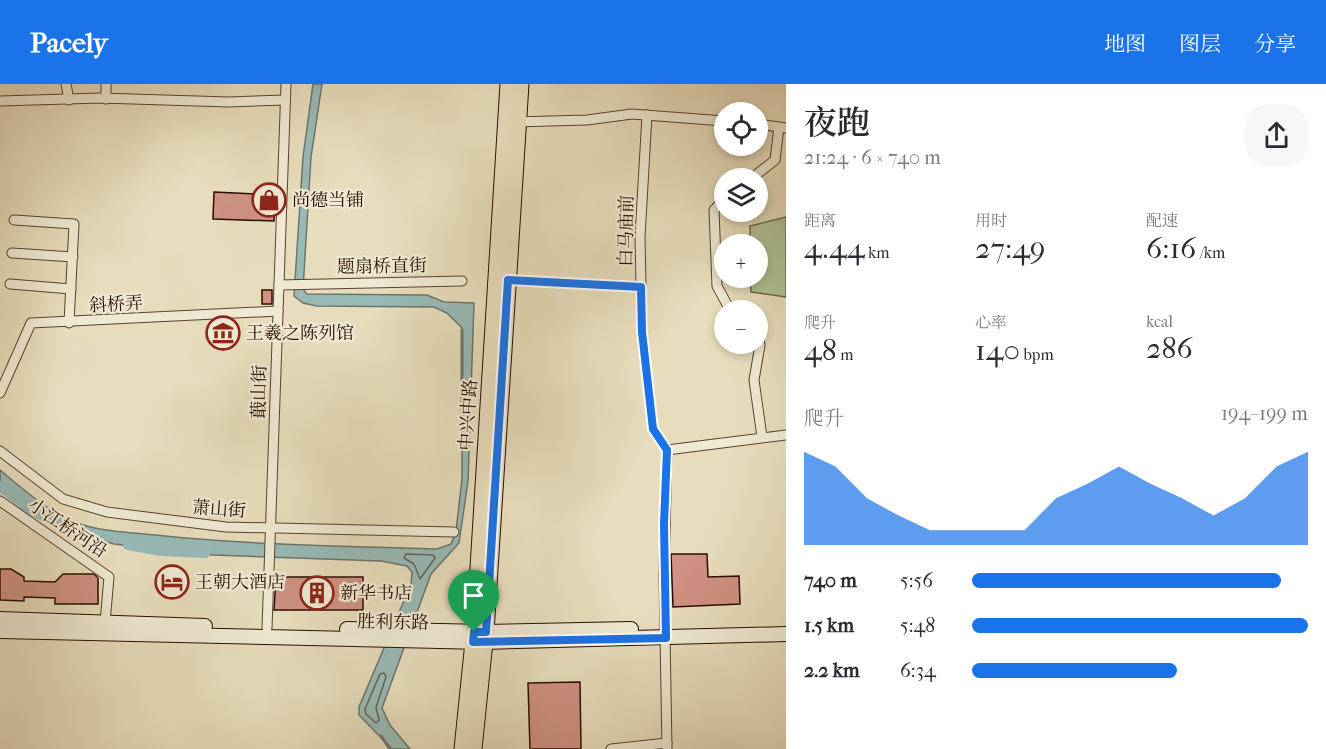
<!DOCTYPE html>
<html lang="zh">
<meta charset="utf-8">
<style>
:root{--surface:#fff;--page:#f7f7f7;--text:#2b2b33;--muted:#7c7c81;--accent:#1a73e8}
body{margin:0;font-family:"IM FELL French Canon","Noto Serif SC",serif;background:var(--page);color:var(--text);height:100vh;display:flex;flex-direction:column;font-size:22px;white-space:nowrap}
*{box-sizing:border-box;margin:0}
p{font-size:20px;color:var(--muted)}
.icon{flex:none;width:33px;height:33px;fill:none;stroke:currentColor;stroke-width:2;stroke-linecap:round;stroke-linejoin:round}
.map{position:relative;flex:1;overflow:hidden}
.panel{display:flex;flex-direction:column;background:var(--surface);width:540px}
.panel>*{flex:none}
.controls{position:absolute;left:714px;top:18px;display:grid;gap:12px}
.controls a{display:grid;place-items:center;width:54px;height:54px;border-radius:50%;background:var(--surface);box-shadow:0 3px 9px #0003;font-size:30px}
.pin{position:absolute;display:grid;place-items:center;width:51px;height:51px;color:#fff;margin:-62px -26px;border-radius:50% 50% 50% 0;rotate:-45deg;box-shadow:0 0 6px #0007}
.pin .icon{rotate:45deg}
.round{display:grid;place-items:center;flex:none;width:63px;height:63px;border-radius:24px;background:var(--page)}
.head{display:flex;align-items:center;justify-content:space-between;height:102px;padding:0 18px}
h1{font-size:33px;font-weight:600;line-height:45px}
.stats{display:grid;grid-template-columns:repeat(3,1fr);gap:9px;height:102px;padding:6px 18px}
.stats div{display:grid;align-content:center}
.stats b{font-size:30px;font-weight:600}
.stats small{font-size:16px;font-weight:400}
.stats p{font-size:16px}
.chart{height:168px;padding:12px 18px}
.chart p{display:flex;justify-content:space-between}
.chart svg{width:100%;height:108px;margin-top:6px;fill:var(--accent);opacity:.7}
ul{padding:0 18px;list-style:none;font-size:20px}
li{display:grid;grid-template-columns:96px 72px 1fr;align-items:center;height:45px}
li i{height:15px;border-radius:8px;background:var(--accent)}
header{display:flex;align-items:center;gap:36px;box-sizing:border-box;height:84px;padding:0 30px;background:var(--accent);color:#fff}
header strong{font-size:28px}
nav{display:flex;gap:33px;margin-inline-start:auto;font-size:21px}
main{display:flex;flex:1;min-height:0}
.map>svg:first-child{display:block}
.green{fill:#afc295;stroke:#6d674a;stroke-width:1.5}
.water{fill:#98bab7;stroke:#6c746e;stroke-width:1.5}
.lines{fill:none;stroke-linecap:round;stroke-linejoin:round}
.shore{stroke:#62635c;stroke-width:1.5}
.stream{stroke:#6c746e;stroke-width:3}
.canal{stroke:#98bab7;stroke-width:10}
.building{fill:#ce9182;stroke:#2b0c00;stroke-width:1.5}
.lane-casing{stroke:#5a402f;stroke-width:7}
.street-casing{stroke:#5a402f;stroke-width:11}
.secondary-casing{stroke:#2b0c00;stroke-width:16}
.primary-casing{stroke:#2b0c00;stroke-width:17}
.lane{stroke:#efe9d3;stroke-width:4.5}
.street{stroke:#efe9d3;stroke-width:9}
.secondary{stroke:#efe9d3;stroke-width:14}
.primary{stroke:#e7ddbc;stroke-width:15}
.route-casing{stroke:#fff;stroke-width:12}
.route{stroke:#1a73e8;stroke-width:8}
.labels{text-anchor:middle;stroke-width:4.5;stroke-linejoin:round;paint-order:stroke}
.poi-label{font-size:18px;fill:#2b0c00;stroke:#efe9d3;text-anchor:start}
.street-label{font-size:18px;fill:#2b0c00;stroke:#efe9d3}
</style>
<header>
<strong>Pacely</strong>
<nav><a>地图</a><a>图层</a><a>分享</a></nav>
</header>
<main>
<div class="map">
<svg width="786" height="665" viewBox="0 0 786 665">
<rect width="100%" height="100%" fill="#e7ddbc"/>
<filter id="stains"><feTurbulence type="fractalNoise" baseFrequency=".00333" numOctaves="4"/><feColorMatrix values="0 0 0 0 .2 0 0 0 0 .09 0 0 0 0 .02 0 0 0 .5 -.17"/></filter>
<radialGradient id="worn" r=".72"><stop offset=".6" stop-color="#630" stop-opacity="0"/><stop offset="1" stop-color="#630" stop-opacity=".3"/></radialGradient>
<path class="green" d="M786 133V213L751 208 750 194H758V160H750V142Z"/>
<path class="water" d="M313 0H322L311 73 303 205 307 210 427 211 444 218 474 219 468 397 459 459 431 490 382 624 390 641 410 665H392L359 631V623L411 500 412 488 407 482 381 477 213 471 114 460 63 444 0 401V386C24 406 46 426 75 438 99 448 129 448 155 451 249 461 343 462 437 465L451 460 456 447 462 395V244L447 229 434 223 317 222 303 219 294 212 303 73Z"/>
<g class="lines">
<g class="shore">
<path d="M406 470 433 471 435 474 420 495 414 480 404 474Z"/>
<path d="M384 589 386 593 376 623 379 636 376 639 366 630 365 625 380 590Z"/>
</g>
<g class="stream">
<path d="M462 347V246"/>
<path d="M381 652 390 665"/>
</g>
<g class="canal">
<path d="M0 402 29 425 57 439"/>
<path d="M128 461 161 467 205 469"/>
</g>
</g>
<g class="building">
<path d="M214 108 275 111 274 137 213 135Z"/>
<rect x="262" y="206" width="10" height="14"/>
<path d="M671 470H707L708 493 739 492 740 520 673 523Z"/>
<path d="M0 485H11L24 493V497L55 498 63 490H94L98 494V520H55V514L24 513V517L0 516Z"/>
<path d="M276 493H363V526H274Z"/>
<path d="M580 598 581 665H530L528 599Z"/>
</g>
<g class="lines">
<defs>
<path id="lane" d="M512 197 641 203"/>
<g id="street">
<path d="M66 0 69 16"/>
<path d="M106 15V0"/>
<path d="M0 17 100 14 229 18 285 16"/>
<path d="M647 31 640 153 642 248 653 345 667 366"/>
<path d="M514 38 587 36 632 30 724 37"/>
<path d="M758 40 786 44"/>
<path d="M752 94 775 76 779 43"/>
<path d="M724 116 714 126 717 202 730 226"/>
<path d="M14 136 74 140 69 239"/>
<path d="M12 169 73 173"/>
<path d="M10 200 71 205"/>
<path d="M279 201 462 197"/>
<path d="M758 253 760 261 754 296 762 353"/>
<path d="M0 309 31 239 278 227"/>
<path d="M0 367 63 415 107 428 226 443 454 448"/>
<path d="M0 417 109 493 105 539"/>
<path d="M267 544 286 0"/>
<path d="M611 665 667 659"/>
<path d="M667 665 664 491 667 366 786 351"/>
</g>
<g id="secondary">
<path d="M0 535 205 542"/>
<path d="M347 545 486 548 631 545"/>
<path d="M0 547 484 558 786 550"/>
</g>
<g id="primary">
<path d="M462 665 474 548 508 0"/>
<path d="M474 665 486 548 521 0"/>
</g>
</defs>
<use href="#lane" class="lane-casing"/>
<use href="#street" class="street-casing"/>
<use href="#secondary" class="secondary-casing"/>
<use href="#primary" class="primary-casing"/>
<use href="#lane" class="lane"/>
<use href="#street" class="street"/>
<use href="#secondary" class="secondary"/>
<use href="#primary" class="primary"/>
</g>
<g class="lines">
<defs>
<path id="route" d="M508 196 641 203 642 248 653 345 667 366 664 440 666 554 473 558 474 548H486Z"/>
</defs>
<use href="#route" class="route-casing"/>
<use href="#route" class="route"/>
</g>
<defs>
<symbol id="shop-ring" viewBox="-11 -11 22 22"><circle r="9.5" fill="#efe9d3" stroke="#8f2418" stroke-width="1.5"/><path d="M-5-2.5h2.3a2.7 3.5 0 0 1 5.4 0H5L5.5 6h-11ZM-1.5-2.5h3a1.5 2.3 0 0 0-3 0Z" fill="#8f2418"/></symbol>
<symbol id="museum-ring" viewBox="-11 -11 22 22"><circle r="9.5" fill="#efe9d3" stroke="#8f2418" stroke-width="1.5"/><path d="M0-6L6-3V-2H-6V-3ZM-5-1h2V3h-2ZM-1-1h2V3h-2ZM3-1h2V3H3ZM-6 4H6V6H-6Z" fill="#8f2418"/></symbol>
<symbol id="hotel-ring" viewBox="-11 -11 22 22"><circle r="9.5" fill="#efe9d3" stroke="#8f2418" stroke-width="1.5"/><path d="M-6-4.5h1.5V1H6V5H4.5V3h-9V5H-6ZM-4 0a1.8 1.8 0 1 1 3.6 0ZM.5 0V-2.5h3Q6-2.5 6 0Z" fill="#8f2418"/></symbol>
<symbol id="building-ring" viewBox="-11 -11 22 22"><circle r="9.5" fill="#efe9d3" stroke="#8f2418" stroke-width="1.5"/><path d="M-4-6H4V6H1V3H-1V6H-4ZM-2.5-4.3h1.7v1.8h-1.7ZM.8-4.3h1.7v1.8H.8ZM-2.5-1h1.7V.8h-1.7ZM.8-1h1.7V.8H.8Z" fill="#8f2418"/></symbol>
</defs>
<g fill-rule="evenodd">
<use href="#shop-ring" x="250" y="97" width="38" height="38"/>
<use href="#museum-ring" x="204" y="230" width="38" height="38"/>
<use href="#hotel-ring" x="153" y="479" width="38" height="38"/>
<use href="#building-ring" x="298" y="490" width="38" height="38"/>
</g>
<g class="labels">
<g class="poi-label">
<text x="292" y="122">尚德当铺</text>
<text x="246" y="255">王羲之陈列馆</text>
<text x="195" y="504">王朝大酒店</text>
<text x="340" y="515">新华书店</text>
</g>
<g class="street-label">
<text transform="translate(626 147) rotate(-89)" y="6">白马庙前</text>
<text transform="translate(382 182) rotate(-1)" y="6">题扇桥直街</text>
<text transform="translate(116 220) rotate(-3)" y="6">斜桥弄</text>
<text transform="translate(259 308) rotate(-89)" y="6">蕺山街</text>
<text transform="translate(468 331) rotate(-86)" y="6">中兴中路</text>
<text transform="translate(219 425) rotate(4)" y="6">萧山街</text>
<text transform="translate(68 444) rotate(34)" y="6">小江桥河沿</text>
<text transform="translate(393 538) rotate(1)" y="6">胜利东路</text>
</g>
</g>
<rect width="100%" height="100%" filter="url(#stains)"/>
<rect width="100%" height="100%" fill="url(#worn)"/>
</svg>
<div class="controls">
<a><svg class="icon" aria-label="locate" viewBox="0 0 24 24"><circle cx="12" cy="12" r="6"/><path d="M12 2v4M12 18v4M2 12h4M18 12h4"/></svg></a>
<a><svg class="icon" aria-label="layers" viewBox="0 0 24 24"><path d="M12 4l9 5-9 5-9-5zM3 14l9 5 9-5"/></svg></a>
<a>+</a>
<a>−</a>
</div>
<div class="pin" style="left:474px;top:548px;background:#1e9e55"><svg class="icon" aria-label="arrive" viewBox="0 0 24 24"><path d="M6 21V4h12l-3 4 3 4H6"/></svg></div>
</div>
<section class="panel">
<div class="head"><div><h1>夜跑</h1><p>21:24 · 6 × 740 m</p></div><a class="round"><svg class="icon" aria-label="share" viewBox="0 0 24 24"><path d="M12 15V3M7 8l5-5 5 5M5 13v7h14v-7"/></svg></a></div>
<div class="stats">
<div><p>距离</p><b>4.44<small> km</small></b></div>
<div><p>用时</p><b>27:49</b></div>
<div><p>配速</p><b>6:16<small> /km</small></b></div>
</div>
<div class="stats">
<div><p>爬升</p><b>48<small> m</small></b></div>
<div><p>心率</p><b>140<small> bpm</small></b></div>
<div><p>kcal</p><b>286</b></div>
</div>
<div class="chart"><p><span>爬升</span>194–199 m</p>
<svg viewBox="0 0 160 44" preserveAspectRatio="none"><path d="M0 44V6L10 12L20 25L30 32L40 38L50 38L60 38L70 38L80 25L90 19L100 12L110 19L120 25L130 32L140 25L150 12L160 6V44z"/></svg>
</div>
<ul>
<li><b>740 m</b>5:56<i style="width:92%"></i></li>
<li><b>1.5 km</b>5:48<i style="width:100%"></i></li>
<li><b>2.2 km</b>6:34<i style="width:61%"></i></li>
</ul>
</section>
</main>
